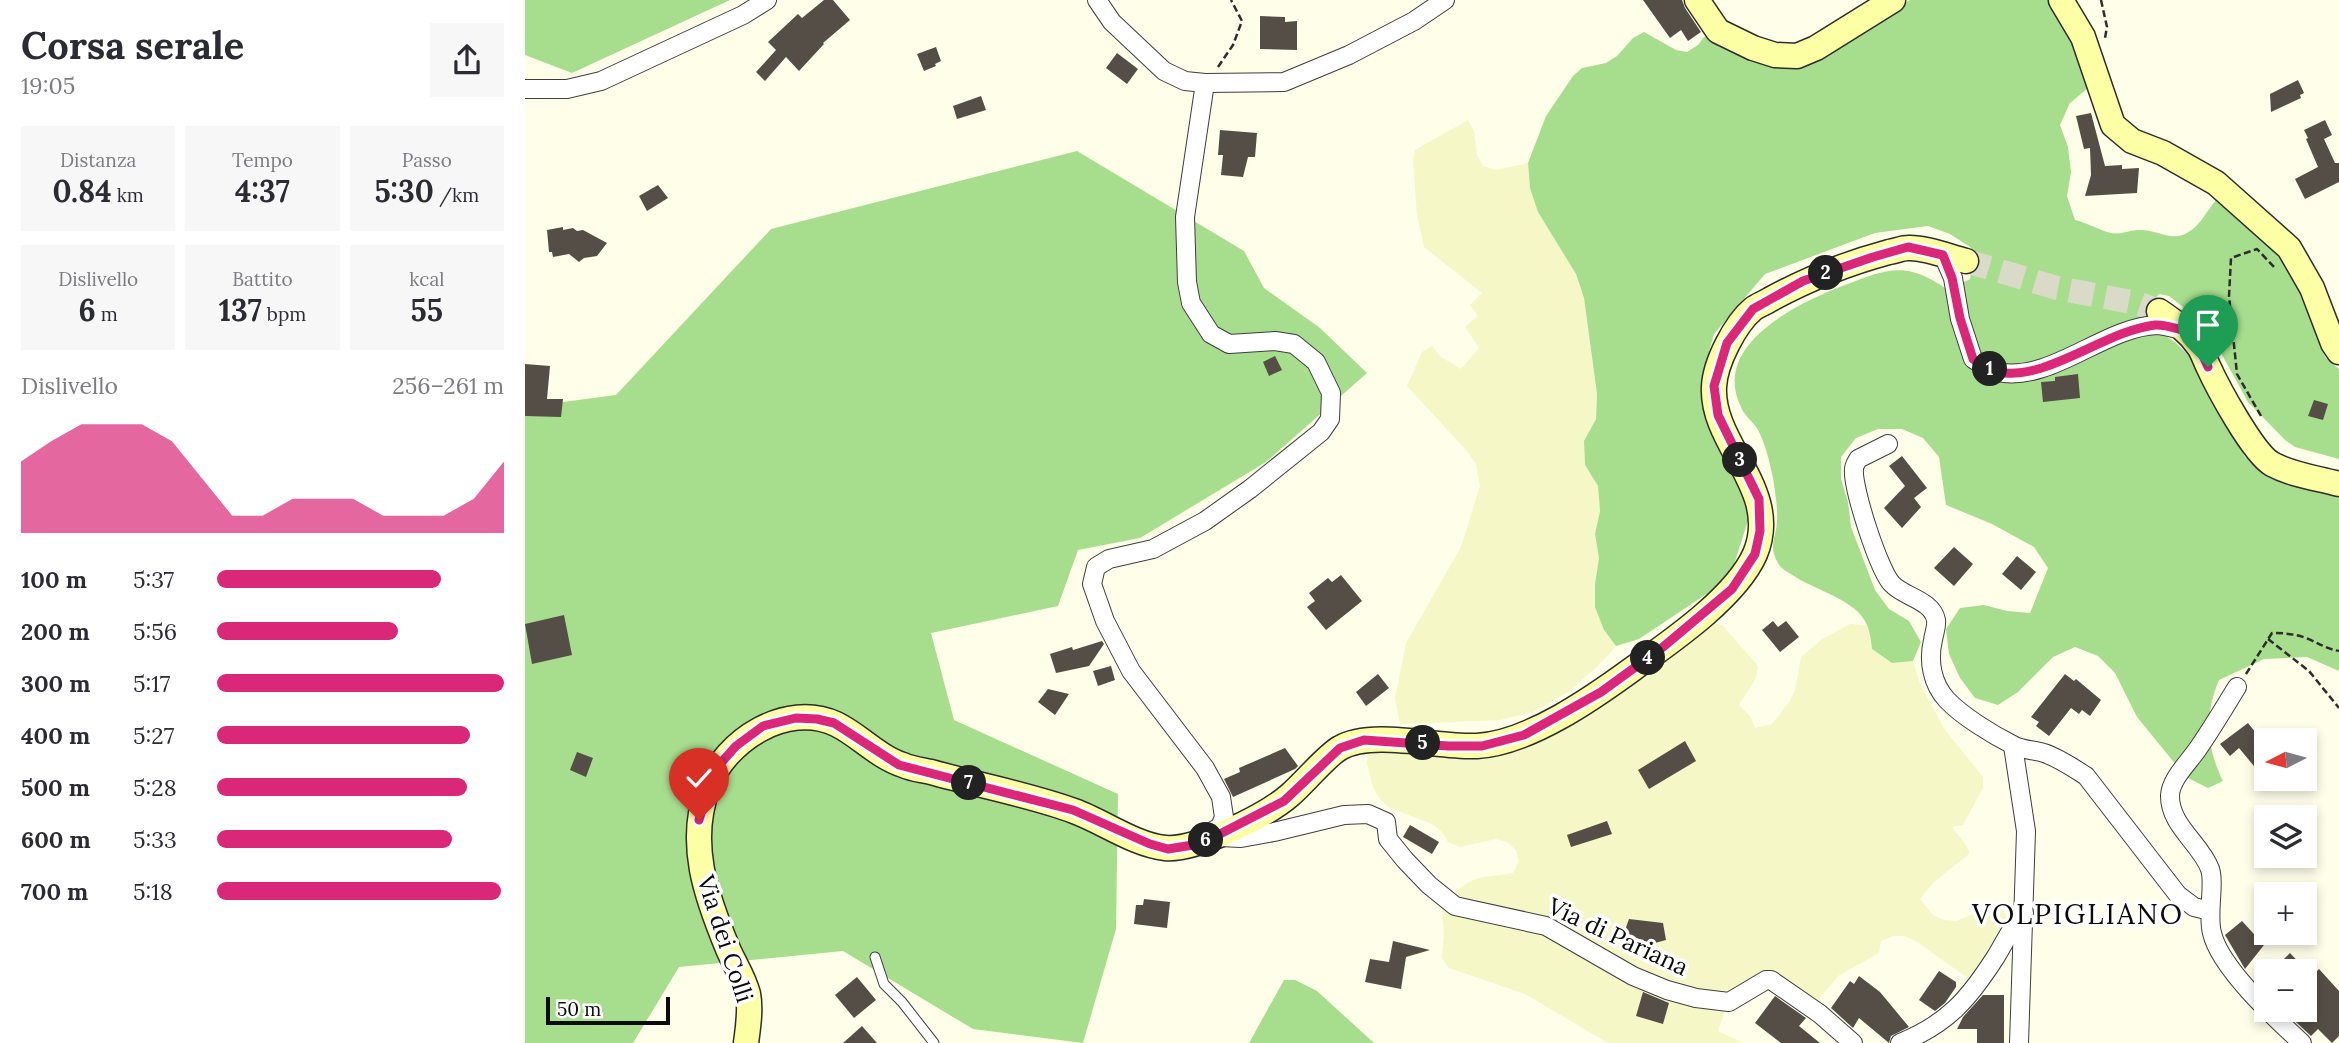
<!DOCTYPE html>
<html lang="it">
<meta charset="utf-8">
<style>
:root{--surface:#fff;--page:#f7f7f7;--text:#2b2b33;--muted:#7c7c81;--accent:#db2777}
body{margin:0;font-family:Lora,serif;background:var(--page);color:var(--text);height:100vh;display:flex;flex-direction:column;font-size:26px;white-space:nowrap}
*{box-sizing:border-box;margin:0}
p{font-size:23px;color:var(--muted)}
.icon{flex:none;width:38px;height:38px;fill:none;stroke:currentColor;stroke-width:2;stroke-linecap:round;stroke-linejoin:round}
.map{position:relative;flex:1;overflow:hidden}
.details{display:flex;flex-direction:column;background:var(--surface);width:525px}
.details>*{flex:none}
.needle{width:46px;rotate:264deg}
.controls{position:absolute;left:1729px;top:728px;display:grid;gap:14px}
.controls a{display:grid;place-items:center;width:63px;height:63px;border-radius:0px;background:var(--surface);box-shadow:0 4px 10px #0003;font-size:35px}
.scale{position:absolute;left:21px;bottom:18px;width:124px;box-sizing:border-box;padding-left:7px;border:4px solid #0b0b0b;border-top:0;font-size:19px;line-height:24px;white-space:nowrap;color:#0b0b0b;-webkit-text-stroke:5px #fff;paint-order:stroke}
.pin{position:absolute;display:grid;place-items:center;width:60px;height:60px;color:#fff;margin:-72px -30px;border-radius:50% 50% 50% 0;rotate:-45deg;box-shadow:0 0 7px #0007}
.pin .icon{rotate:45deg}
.km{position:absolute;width:35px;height:35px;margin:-18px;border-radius:50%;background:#222;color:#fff;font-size:19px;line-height:35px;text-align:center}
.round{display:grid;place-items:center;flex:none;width:74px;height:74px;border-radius:0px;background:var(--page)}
.head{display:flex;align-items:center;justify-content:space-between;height:119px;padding:0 21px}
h1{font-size:38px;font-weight:800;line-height:52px}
.metrics{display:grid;grid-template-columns:repeat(3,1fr);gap:10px;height:119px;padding:7px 21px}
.metrics div{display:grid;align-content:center;border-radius:0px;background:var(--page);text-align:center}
.metrics b{font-size:30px;font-weight:800}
.metrics small{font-size:19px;font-weight:400}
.metrics p{font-size:19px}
.chart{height:196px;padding:14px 21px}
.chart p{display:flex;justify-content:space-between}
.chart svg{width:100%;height:126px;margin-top:7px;fill:var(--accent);opacity:.7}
ul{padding:0 21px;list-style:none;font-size:23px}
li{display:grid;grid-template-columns:112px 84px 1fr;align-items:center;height:52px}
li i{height:18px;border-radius:9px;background:var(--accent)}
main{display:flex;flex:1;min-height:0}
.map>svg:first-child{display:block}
.farmland{fill:#f5f7c7}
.forest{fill:#a7de8e}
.building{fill:#544e46}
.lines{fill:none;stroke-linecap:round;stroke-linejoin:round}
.secondary-tunnel{stroke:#dadac8;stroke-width:24;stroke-dasharray:24 12;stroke-linecap:butt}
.lane-casing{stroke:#3e3e3e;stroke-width:11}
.street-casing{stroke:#3e3e3e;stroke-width:20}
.secondary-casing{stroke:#2d2d2d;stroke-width:27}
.path{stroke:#2d2d2d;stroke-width:2.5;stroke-dasharray:7 3.5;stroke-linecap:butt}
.lane{stroke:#fff;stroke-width:9}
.street{stroke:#fff;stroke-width:18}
.secondary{stroke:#fdffa4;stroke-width:24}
.route-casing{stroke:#fff;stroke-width:14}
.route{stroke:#db2777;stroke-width:9}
.labels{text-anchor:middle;stroke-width:7;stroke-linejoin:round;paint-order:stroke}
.street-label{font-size:24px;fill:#0b0b0b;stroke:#fff}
.quarter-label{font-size:28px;letter-spacing:2px;fill:#0b0b0b;stroke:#fff}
</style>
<main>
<section class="details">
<div class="head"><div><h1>Corsa serale</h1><p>19:05</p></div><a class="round"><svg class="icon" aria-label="share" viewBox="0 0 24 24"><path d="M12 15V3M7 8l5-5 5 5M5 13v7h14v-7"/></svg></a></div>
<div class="metrics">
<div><p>Distanza</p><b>0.84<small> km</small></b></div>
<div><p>Tempo</p><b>4:37</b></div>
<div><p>Passo</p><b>5:30<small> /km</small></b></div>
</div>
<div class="metrics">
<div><p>Dislivello</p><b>6<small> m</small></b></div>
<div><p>Battito</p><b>137<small> bpm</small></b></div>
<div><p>kcal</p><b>55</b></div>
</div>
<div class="chart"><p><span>Dislivello</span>256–261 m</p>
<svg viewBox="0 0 160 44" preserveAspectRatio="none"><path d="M0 44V19L10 12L20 6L30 6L40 6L50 12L60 25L70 38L80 38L90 32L100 32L110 32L120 38L130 38L140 38L150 32L160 19V44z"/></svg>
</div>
<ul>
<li><b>100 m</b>5:37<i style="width:78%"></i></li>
<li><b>200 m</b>5:56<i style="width:63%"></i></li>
<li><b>300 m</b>5:17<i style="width:100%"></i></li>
<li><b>400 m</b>5:27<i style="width:88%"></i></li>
<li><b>500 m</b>5:28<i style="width:87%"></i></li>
<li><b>600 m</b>5:33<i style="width:82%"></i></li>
<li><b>700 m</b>5:18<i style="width:99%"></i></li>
</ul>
</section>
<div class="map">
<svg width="1814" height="1043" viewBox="0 0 1814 1043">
<rect width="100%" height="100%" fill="#fffee9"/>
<g class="farmland">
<path d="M943 120 949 131 952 155 958 166 970 170 1003 163 1005 188 1051 275 1059 298 1072 394 1071 419 1059 442 1060 465 1073 486 1075 511 1070 534 1074 558 1070 584 1079 630 1091 646 1074 665 1043 692 1008 712 975 720 875 724 870 698 881 643 936 547 955 486 951 464 942 451 882 386 897 352 907 346 916 357 936 369 954 348 940 327 953 316 945 305 957 293 899 247 892 215 888 161 890 150Z"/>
<path d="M1183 620 1198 626 1233 666 1231 678 1214 705 1226 717 1230 728 1247 724 1265 701 1270 690 1276 657 1296 640 1325 624 1342 625 1347 649 1367 663 1388 661 1395 684 1420 730 1458 777V788L1438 825 1427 827 1440 844 1444 851 1443 855 1410 881 1395 899 1408 915 1419 920 1431 921 1465 907 1477 909 1484 920 1447 981 1392 942 1380 936H1368L1356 941 1354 953 1313 976 1290 1004 1251 978 1206 992 1193 1031 1218 1043H1083L1000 994 924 968 917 958 919 934 917 910 931 891 942 883 953 878 988 873 994 862 991 850 982 842 971 839 935 847 923 842 917 832 907 824 863 807 854 798 848 787 842 764 843 745H976Z"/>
</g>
<g class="forest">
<path d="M0 0H205L47 73 0 55Z"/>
<path d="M1385 0H1524L1543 28 1563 88 1545 103 1535 125 1543 147 1546 172 1542 196 1550 220C1563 223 1574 230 1586 233 1596 235 1605 230 1614 230 1631 229 1646 242 1662 233 1677 225 1683 207 1695 196L1771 270 1795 346 1801 358 1814 369V459L1770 447 1760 440 1723 402 1680 324 1644 296 1634 294 1626 304 1631 330 1650 342 1665 357 1720 457 1736 468 1814 494V671L1782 657 1739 659 1694 680C1679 716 1681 746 1698 781L1683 788 1661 777 1612 717 1590 673 1573 656 1550 647 1528 657 1493 692 1473 705 1450 698 1435 678 1424 654 1421 629 1435 608 1459 605 1482 611 1505 613 1523 568 1509 547 1467 524 1421 505 1414 457 1398 438 1377 429H1353L1331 438 1316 457V479L1323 502 1326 527 1350 590 1364 609 1384 621 1396 642 1388 661 1367 663 1347 649C1346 641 1345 631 1341 623 1331 601 1294 591 1272 578 1267 574 1259 571 1255 566 1242 547 1251 540 1252 521 1253 507 1250 492 1248 478 1244 460 1241 445 1232 428 1227 421 1219 415 1216 407 1185 344 1275 302 1320 285 1364 268 1382 261 1423 290L1445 279 1449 254 1445 247 1425 234 1403 226 1350 233 1240 274 1189 334 1177 376 1179 400 1214 476 1224 517 1209 565 1195 585 1114 639 1091 646 1079 630 1070 607V584L1074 558 1070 534 1075 511 1073 486 1060 465 1059 441 1071 419 1072 394 1059 298 1051 274 1013 212 1005 188 1003 163 1021 116 1048 76 1057 68 1081 63 1092 56 1108 38 1119 32 1151 50 1162 52 1173 45 1179 37 1200 31 1263 54 1361 15Z"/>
<path d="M552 151 719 251 739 288 795 328 842 373 741 462 615 538 553 550 533 606 406 633 429 720 593 794 591 929 558 1043 448 1029 318 951 154 967 108 1043H0V407L91 395 246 229Z"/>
<path d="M759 980H770L792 991 849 1043H724Z"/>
</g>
<g class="building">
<path d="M299 0H308L325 20 298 43 299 44 274 71 261 57 240 81 231 72 251 50 243 42 273 14 277 18Z"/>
<path d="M1118 0H1157L1160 8 1176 32 1163 41 1156 30 1145 38Z"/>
<path d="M735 16 760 17V22L772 21V50L735 49Z"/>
<path d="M411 47 416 61 410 64 411 66 399 71 392 54Z"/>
<path d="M592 53 613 69 602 84 581 68Z"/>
<path d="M1773 80 1779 93 1775 95 1776 98 1746 112 1745 94Z"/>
<path d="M456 96 461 110 432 119 428 106Z"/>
<path d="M1566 113 1580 166 1597 165V169L1614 168 1612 193 1560 196 1566 175 1565 148 1559 149 1551 116Z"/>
<path d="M1800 120 1807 135 1799 139 1810 163H1814V182L1780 199 1770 179 1793 167 1781 139 1783 138 1779 130Z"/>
<path d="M695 130 732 133 730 157H723L718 177 696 175 698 155H693Z"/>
<path d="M133 185 143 198 122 211 114 196Z"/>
<path d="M38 227V230L48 228 52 231 58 230 82 243 72 256 59 258 54 262 44 254 28 257 27 252H24L22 230Z"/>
<path d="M750 356 757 370 744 376 738 362Z"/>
<path d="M0 364 25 366 22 399H38L36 417 0 416Z"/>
<path d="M1553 374 1555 398 1518 402 1516 382 1530 381V377Z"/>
<path d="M1789 400 1803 404 1798 420 1783 416Z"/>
<path d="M1377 456 1402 488 1389 498 1396 507 1377 528 1359 508 1380 486 1364 466Z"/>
<path d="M1429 547 1448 564 1429 586 1409 568Z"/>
<path d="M1492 556 1511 572 1496 590 1477 574Z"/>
<path d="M816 575 837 601 801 630 782 607 790 601 784 593 803 578 807 582Z"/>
<path d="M39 615 47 655 7 664 0 624Z"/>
<path d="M1248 621 1253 627 1261 621 1274 637 1255 652 1237 630Z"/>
<path d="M577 641 579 644 564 666 531 673 525 654 547 647 548 650Z"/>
<path d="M586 666 590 680 573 686 568 671Z"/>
<path d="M853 674 864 688 841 706 831 692Z"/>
<path d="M1540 674 1549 681 1551 679 1576 700 1565 716 1557 710 1554 714 1546 708 1524 736 1511 726 1514 722 1506 717Z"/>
<path d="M523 689 544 694 530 715 513 702Z"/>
<path d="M1723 723 1735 738 1732 740 1741 751V764L1733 771 1714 748 1705 756 1695 744Z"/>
<path d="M1160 741 1171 761 1124 789 1113 770Z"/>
<path d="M760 748 773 766 770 769 708 797 699 779 715 772 714 768Z"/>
<path d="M52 752 68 758 61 777 45 770Z"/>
<path d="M1082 821 1087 834 1046 847 1042 835Z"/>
<path d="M885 825 914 842 907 854 878 837Z"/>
<path d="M619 899 645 902 642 928 609 924 611 905H618Z"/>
<path d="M1104 919 1138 923 1141 940 1126 944 1099 933Z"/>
<path d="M1717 921 1739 945 1720 969 1700 935Z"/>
<path d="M868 941 905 950 881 957 876 989 840 982 845 959 864 962Z"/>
<path d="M1765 953 1782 971H1747Z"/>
<path d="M1794 969 1814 991V1036L1807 1043 1793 1029 1786 1036 1758 1010H1780V996L1786 990 1780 983Z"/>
<path d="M1414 971 1431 982V987L1420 1003 1410 1011 1394 1000Z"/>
<path d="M1334 976 1355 992 1384 1027 1366 1036 1364 1043 1334 1018 1328 1028 1306 1008 1325 981 1329 984Z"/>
<path d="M332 977 351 1000 329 1018 310 995Z"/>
<path d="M1118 992 1144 1003 1138 1024 1111 1016Z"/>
<path d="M1458 995H1479V1043H1452V1029H1432L1438 1017Z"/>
<path d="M1250 996 1281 1018 1274 1026 1295 1043H1256L1230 1023Z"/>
<path d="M337 1026 352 1043H318Z"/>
</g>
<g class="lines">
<path class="secondary-tunnel" d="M1441 261 1532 288 1612 303 1634 311"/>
<defs>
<path id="lane" d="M350 957 359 984 377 1002 409 1043"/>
<g id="street">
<path d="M572 0 587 22 639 71 660 81 680 83 759 82 824 55 889 21 920 0"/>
<path d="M0 89H42L76 81 218 15 242 0"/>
<path d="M1418 255 1428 278 1435 319 1448 359C1455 363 1464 370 1472 372 1527 383 1578 327 1632 325 1638 325 1646 328 1653 329"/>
<path d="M1363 444 1333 459C1332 462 1329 465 1329 469 1327 487 1354 571 1367 584 1379 597 1407 600 1411 620 1412 627 1409 633 1408 640 1403 661 1407 684 1422 700 1437 716 1468 735 1488 745 1497 750 1509 750 1519 753 1534 758 1547 767 1561 776L1653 895 1669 907 1685 911"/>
<path d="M1712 687C1699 708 1686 730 1672 750 1663 763 1646 779 1645 795 1644 825 1676 844 1685 869 1690 883 1682 915 1687 933 1695 968 1751 1019 1777 1043"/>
<path d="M1488 746 1501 831 1494 1043"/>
<path d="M680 835 695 827 699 817 696 797 680 768 606 671 580 621 567 584 571 567 584 559 628 549 680 521 725 489 796 432 805 419 806 393 791 362 769 344 750 341 704 344 686 334 666 303 662 282 660 217 680 83"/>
<path d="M695 837 716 838 749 832 819 815 843 814 861 822 863 839 880 860 904 885 930 906 1021 926 1108 976 1142 990 1171 998 1204 1002 1241 980H1246L1295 1014 1328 1043"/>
<path d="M1375 1043C1422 1024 1443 1000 1470 958 1480 942 1486 927 1499 913"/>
</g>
<g id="secondary">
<path d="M1172 0 1193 31 1228 48 1250 55 1272 56 1291 48 1368 0"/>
<path d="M1536 0 1558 37 1588 125 1607 141 1638 153 1691 183 1764 248 1787 288 1808 343 1814 352"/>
<path d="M1634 311C1650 322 1663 331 1674 347 1678 353 1680 360 1683 366 1693 388 1728 453 1747 464 1767 475 1792 478 1814 484"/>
<path d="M221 1043C223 1028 226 1009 223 994 219 978 209 963 203 949 181 896 162 843 183 787 200 741 261 701 311 724 334 735 353 757 378 765 387 769 397 770 406 772 452 785 506 795 549 811 577 821 610 845 640 848 671 851 742 815 765 795 779 783 802 755 815 748 847 729 915 748 952 746 1004 743 1068 698 1109 668 1147 641 1211 597 1230 554 1257 490 1186 445 1189 387 1190 363 1210 324 1228 309 1233 305 1240 303 1246 299 1283 279 1323 263 1364 252 1371 251 1377 248 1383 248 1399 247 1425 257 1441 261"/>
</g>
</defs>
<use href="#lane" class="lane-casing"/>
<use href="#street" class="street-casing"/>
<use href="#secondary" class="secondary-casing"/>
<g class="path">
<path d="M1576 0 1582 27 1580 38"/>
<path d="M693 67 708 45 717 21 706 0"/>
<path d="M1736 416 1712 374 1704 296 1706 258 1732 249 1750 268"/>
<path d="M1743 639 1784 671 1814 708"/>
<path d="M1721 674 1747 633C1759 633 1770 634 1781 638 1793 643 1802 649 1814 651"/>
</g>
<use href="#lane" class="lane"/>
<use href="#street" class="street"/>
<use href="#secondary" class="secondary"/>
</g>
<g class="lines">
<defs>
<path id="route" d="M174 820 184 784 195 764 211 746 238 726 271 718 292 719 309 723 374 765 548 810 625 844 643 849 668 845 691 836 759 801 815 748 839 740 923 746H957L999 735 1076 692 1138 647 1207 589 1230 554 1235 531 1234 499 1193 415 1189 386 1202 343 1228 309 1278 281 1348 257 1383 247 1418 255 1427 278 1435 318 1448 359C1455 363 1464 370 1472 372 1522 382 1579 331 1630 325 1640 324 1652 329 1662 331L1675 349 1683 367"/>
</defs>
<use href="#route" class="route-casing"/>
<use href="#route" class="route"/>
</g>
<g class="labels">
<g class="street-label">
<text transform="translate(1093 937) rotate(25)" y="8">Via di Pariana</text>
<text transform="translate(200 939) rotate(72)" y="8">Via dei Colli</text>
</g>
<g class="quarter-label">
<text x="1553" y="924">VOLPIGLIANO</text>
</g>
</g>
</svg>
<div class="controls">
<a><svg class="needle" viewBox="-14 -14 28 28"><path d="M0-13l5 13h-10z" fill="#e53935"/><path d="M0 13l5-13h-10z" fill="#7c7c81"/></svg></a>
<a><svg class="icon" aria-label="layers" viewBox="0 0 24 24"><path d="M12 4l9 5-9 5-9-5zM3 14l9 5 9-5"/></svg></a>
<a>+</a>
<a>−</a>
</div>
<div class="scale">50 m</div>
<div class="pin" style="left:1683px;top:367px;background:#1e9e55"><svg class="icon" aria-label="arrive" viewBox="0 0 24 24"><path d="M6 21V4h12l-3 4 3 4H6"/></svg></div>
<div class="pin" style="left:174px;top:820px;background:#d93025"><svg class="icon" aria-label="check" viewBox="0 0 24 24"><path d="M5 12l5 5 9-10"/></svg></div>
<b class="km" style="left:1465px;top:369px">1</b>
<b class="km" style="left:1301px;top:273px">2</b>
<b class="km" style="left:1215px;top:460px">3</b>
<b class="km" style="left:1123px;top:658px">4</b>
<b class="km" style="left:898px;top:743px">5</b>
<b class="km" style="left:681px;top:840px">6</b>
<b class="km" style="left:444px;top:783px">7</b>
</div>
</main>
